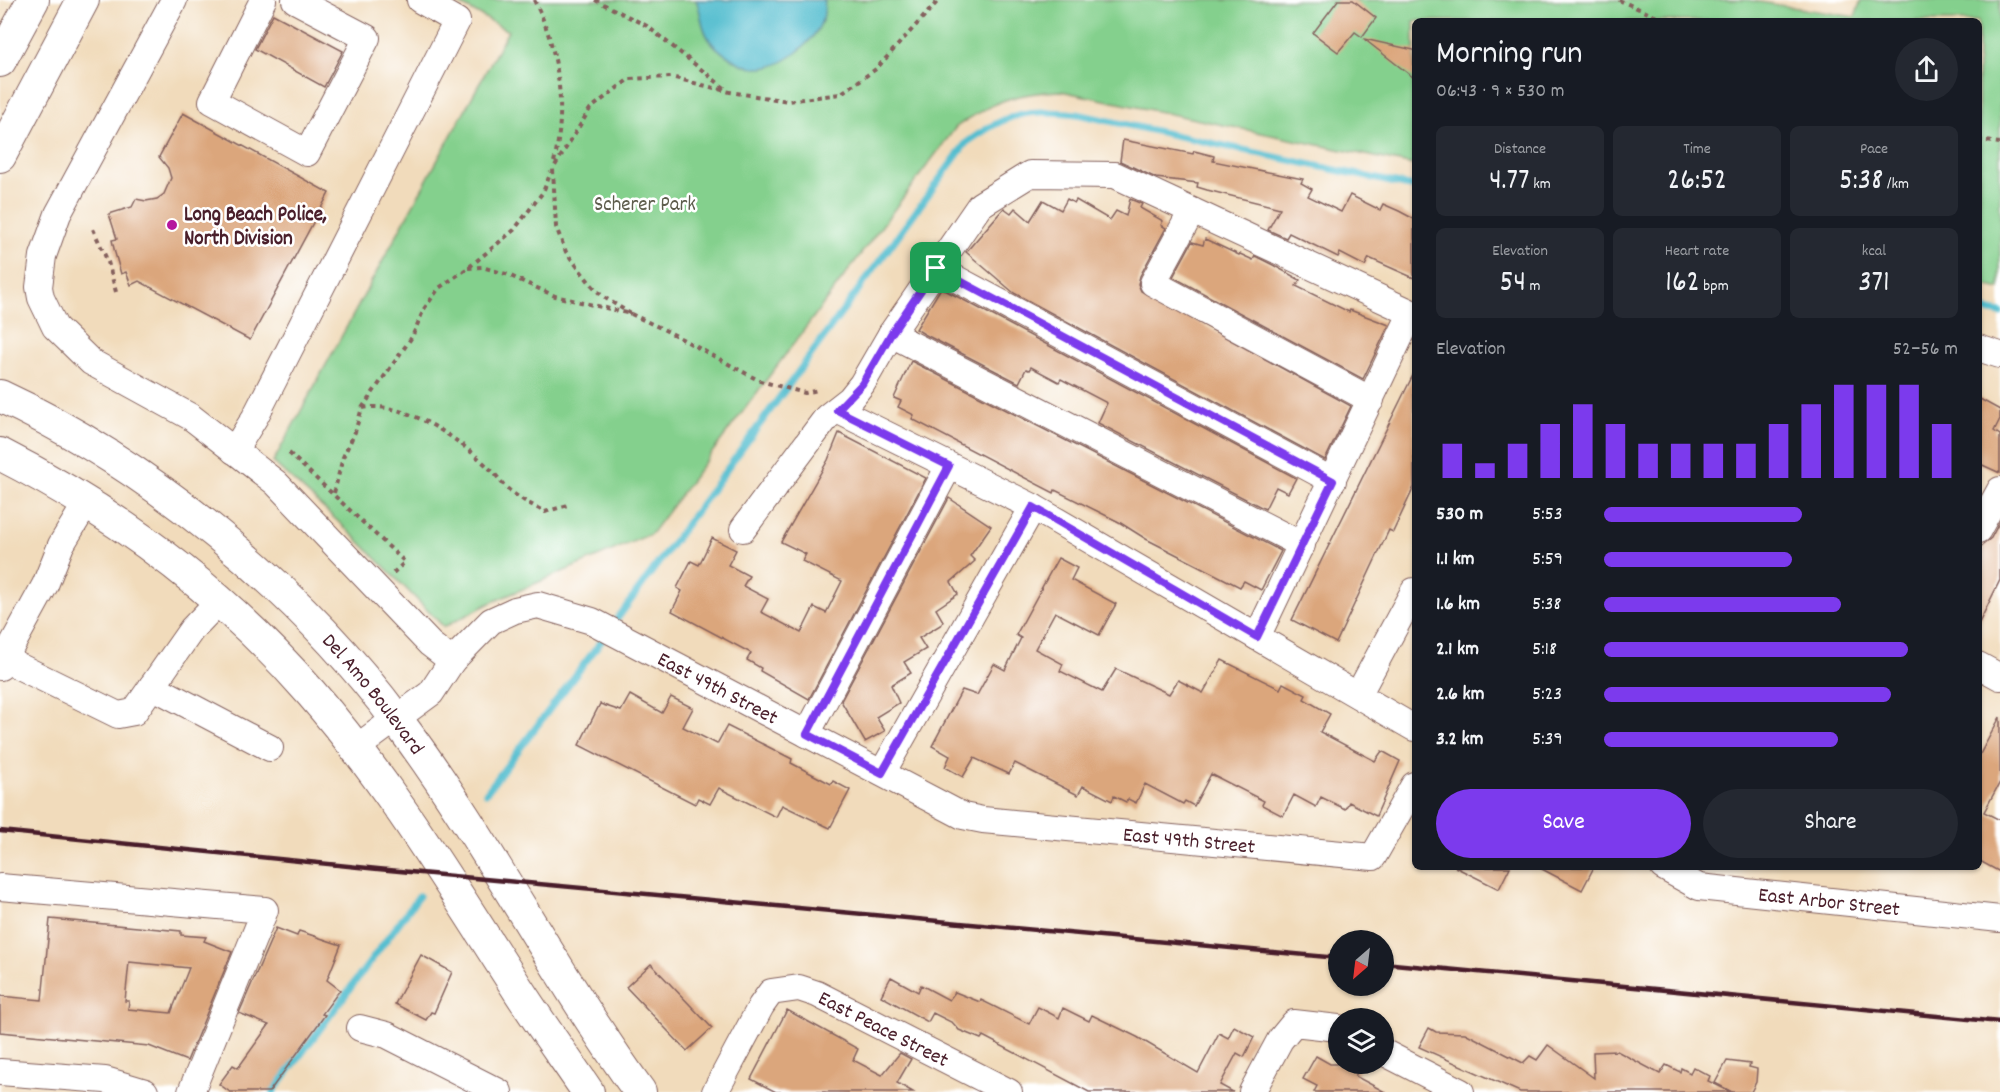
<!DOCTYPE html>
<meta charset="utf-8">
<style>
:root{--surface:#171b24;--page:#242831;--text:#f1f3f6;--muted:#9ea1a6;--accent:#7c3aed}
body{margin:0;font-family:Dekko,sans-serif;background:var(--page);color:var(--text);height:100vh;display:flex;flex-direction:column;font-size:22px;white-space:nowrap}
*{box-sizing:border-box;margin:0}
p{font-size:20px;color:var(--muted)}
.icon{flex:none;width:33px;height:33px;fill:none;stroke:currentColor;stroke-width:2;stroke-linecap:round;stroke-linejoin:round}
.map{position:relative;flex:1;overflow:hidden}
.details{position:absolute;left:1412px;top:18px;width:570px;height:852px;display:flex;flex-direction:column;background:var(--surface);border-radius:9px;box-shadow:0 2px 4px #0004}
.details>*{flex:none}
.needle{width:39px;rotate:208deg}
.tools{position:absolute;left:1328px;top:930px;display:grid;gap:12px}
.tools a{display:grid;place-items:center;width:66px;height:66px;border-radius:50%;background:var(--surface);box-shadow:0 2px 4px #0004;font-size:30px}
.pin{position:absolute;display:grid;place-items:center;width:51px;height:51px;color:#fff;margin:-26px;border-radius:12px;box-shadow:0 3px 9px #0006}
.round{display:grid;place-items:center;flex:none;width:63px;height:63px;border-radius:32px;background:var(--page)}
.head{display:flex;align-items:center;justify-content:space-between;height:102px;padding:0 24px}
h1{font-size:33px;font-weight:600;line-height:45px}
.figures{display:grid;grid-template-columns:repeat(3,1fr);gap:9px;height:102px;padding:6px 24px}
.figures div{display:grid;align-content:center;border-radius:9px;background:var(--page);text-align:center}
.figures b{font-size:30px;font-weight:600}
.figures small{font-size:16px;font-weight:400}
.figures p{font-size:16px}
.chart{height:168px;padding:12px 24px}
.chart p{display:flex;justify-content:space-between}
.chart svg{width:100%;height:108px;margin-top:6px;stroke:var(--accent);stroke-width:6}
.action{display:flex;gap:12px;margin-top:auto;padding:12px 24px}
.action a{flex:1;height:69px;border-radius:36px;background:var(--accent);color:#fff;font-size:24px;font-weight:600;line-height:69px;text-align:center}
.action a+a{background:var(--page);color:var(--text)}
ul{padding:0 24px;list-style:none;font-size:20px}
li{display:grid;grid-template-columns:96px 72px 1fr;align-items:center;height:45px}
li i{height:15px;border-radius:8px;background:var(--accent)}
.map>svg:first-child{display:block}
.green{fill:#84d08d;stroke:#67785c;stroke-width:1.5}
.water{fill:#53bdcf;stroke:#4e6e7d;stroke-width:1.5}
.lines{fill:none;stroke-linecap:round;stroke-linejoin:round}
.stream{stroke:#53bdcf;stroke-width:7}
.building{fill:#dba67c;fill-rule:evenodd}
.minor-casing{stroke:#84615d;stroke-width:28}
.major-casing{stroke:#84615d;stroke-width:34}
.path{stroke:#84615d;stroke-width:4;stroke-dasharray:4.5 4.5;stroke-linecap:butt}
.minor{stroke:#fff;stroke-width:26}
.major{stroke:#fff;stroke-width:32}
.rail{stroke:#4a1f2b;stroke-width:4.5}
.route-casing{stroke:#fff;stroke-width:12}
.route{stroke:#7c3aed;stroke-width:8}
.poi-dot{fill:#b5179e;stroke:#fff;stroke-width:2}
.labels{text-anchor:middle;stroke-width:5;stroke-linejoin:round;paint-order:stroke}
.park-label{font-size:21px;fill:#5e5d4d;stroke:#fff}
.poi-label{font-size:21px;font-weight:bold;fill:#4a1f2b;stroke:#fff;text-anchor:start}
.street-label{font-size:21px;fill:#4a1f2b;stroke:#fff}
</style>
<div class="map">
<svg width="2000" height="1092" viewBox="0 0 2000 1092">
<rect width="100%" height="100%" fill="#fff"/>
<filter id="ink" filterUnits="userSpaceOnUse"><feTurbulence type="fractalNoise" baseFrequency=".0167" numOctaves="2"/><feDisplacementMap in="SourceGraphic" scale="12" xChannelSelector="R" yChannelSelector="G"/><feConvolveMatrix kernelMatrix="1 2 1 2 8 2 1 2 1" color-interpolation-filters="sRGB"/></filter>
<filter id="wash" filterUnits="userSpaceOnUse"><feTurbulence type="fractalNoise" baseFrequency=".008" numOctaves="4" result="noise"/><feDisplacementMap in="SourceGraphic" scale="24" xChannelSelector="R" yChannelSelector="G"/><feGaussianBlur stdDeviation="1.35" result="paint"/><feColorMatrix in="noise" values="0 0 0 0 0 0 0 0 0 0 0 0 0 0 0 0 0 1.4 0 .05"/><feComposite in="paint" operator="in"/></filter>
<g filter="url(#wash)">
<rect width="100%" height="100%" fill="#f1dbbb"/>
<path class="green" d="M453 0H1747L1855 17 1861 0H2000V289L1979 284 1978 21H1414V165L1061 91C1014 93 994 101 956 127L651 534 490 603 444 627 357 539 273 462 508 31Z"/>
<path class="water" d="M696 0H825C824 6 825 13 823 18 815 42 782 70 755 68 740 66 717 51 709 39 700 26 702 13 696 0Z"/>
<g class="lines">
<g class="stream">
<path d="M1978 308 2000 313"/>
<path d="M612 626 966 143C1010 112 1024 109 1077 114L1414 187"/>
<path d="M486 793 606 635"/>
<path d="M273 1092 419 896"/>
</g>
</g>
<g id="blocks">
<g class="building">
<path d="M1338 0H1353L1376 18 1362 37 1355 32 1338 52 1313 33Z"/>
<path d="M273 14 343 51 324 87 255 49Z"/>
<path d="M1364 39 1414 50V78Z"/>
<path d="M183 113 329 193 250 340 139 281 131 285 126 272 121 274 115 253 112 240 117 239 109 214 132 207 136 199 146 201 157 199 164 194 171 178 168 168 159 157Z"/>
<path d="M1123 140 1193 154 1194 151 1214 156 1213 161 1303 179 1301 183 1312 189 1308 196 1341 212 1350 195 1380 210 1383 204 1399 211 1414 219V278L1369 258 1365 266 1340 253 1338 257 1289 233 1286 238 1268 230 1280 208 1207 190 1197 187 1198 183 1156 178 1120 161Z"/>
<path d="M1067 199 1074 203 1076 200 1110 220 1116 211 1126 216 1130 199 1142 204 1140 208 1163 221 1161 225 1166 228 1140 276 1138 284 1141 291 1351 406 1325 460 1014 293 966 252 1004 208 1011 213 1015 208 1030 221 1043 200 1061 210Z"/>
<path d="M1205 239 1239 255 1240 254 1253 260 1255 256 1273 265 1300 280 1296 286 1349 312 1350 310 1389 325 1363 379 1173 277 1192 242 1203 245Z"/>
<path d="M941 288 1296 478 1288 493 1276 487 1265 509 1098 423 1107 403 1061 379 1059 382 1031 367 1029 370 1026 369 1019 383 924 334 916 329Z"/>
<path d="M911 361 1281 551 1261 590 1244 581 1240 587 1146 539 1119 522 1055 490 1054 493 912 419 914 415 898 407 901 401 894 398Z"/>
<path d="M1414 373V487L1393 532 1389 530 1336 643 1292 620Z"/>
<path d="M1978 398 2000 410V419L1994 431 2000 435V473L1978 463Z"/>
<path d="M839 433 926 478 809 699 760 671 761 668 747 660 751 653 672 611 682 591 677 588 691 561 699 565 712 538 736 550 728 565 749 576 743 586 768 599 761 612 801 633 814 607 826 613 842 581 802 561 806 554 781 542 828 460Z"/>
<path d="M949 498 991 526 970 556 975 561 951 582 958 594 936 609 943 621 942 624 919 638 926 649 904 662 911 673 891 685 899 703 876 717 885 731 865 742 841 701Z"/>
<path d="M2000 521V580L1978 625V549L1991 538Z"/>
<path d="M1058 558 1077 568 1071 580 1116 604 1099 635 1055 612 1035 649 1063 664 1060 671 1102 692 1116 669 1169 694 1178 680 1203 693 1222 660 1280 689 1283 683 1306 695 1304 699 1330 714 1320 732 1375 761 1382 751 1400 761 1376 816 1349 802 1345 809 1321 797 1316 807 1294 795 1283 816 1262 805 1264 801 1211 774 1194 806 1185 801 1183 804 1145 784 1136 803 1128 799 1126 802 1114 796 1112 801 1083 786 1078 795 1015 763 1009 774 974 758 963 777 945 767 950 756 932 746 962 690 977 695 994 664 1005 670 1021 638 1016 635Z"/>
<path d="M630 695 662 713 671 697 693 708 683 727 717 744 727 726 792 759 791 763 831 784 833 781 850 790 830 828 782 805 776 817 719 788 710 804 698 798 695 804 579 745 600 704 621 711Z"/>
<path d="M2000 717V782L1984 812 2000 820V872L1978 860V758Z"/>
<path d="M1455 867H1510L1499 889Z"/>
<path d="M1538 867H1594L1582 890Z"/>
<path d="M50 919 181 931V935L206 937 204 941 232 952 187 1061 149 1046 0 1032V996L42 1000ZM129 962 189 968 171 1013 128 1009 129 1001H125Z"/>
<path d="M276 928 297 936 299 931 341 945 327 980 340 990 322 1014 325 1015 269 1092H230L219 1084 233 1065 238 1068 269 1025 239 1013Z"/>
<path d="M421 955 452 972 434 1013 431 1012 426 1020 395 1004Z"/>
<path d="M651 964 712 1028 687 1051 626 987Z"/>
<path d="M891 977 918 992 921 985 949 1000 955 992 980 1002 981 1000 1029 1024 1038 1007 1059 1018 1063 1008 1089 1021 1092 1015 1137 1037 1198 1073 1219 1033 1228 1038 1234 1026 1254 1037 1244 1057 1237 1053 1220 1085 1233 1092H1089L983 1036 981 1039 959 1030 953 1023 933 1013 928 1022 881 996Z"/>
<path d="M787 1010 858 1049 853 1060 882 1075 900 1053 911 1059 897 1083 913 1092H776L751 1079Z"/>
<path d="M1429 1028 1436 1032 1465 1033 1523 1063 1530 1056 1537 1060 1548 1045 1594 1078 1593 1052 1617 1051 1660 1074 1666 1065 1680 1072 1681 1068 1690 1073 1693 1067 1710 1076 1708 1081 1731 1092H1520L1419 1047Z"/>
<path d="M1316 1056 1330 1064H1362L1355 1076 1385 1092H1314L1317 1086 1303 1079Z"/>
<path d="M1727 1061 1750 1064 1749 1067 1757 1069 1756 1082 1751 1092H1732L1715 1083Z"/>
</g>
</g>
</g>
<g filter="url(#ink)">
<use href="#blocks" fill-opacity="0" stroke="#84615d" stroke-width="1.5"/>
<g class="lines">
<defs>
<g id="minor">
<path d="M174 0 58 214 43 256 39 287 41 298 55 327 91 362 191 417 276 483 430 644 452 661"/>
<path d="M263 0 212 101 307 153 367 38 295 0"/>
<path d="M1192 211 1153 283 1371 400"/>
<path d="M936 268 1333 481"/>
<path d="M891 334 1302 545"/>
<path d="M1978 348 2000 355"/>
<path d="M837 410 1033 507 1414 728"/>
<path d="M234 451 255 417 457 21 420 0"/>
<path d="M743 529 827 417 850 399 862 384 891 334 980 205 1030 174 1115 175 1414 314"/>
<path d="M1978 530 2000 490"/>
<path d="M1257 637 1411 314"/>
<path d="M4 659 118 715 134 712 192 629 219 601"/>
<path d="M1978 665 2000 677"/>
<path d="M0 667 45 585 61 545 87 502"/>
<path d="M152 686 270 748"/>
<path d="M1358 695 1414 591"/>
<path d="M807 734 949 466"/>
<path id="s1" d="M356 748 431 693 452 661 491 621 515 610 538 605 592 621 963 816 983 820 1373 857 1414 785"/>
<path d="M882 773 1033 507"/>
<path id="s2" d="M1663 867 1699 887 2000 919"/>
<path d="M0 887 265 910 191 1092"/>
<path d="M360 1028 387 1035 499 1092"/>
<path d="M1383 1052 1461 1092"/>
<path d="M0 1072 105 1080 145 1092"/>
<path id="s3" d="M715 1092 761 1006 771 992 799 988 817 994 1009 1092"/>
<path d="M1252 1092 1280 1040 1294 1023 1338 1028"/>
</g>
<g id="major">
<path d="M0 61 33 0"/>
<path d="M0 156 83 0"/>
<path id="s4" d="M0 396C149 465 299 588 397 720 486 838 553 972 640 1092"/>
<path d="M0 454C118 514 224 593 311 693 391 785 453 889 519 991 541 1025 565 1058 588 1092"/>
</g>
</defs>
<use href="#minor" class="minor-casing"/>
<use href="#major" class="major-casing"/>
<g class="path">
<path d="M534 0C559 48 567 109 554 162"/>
<path d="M595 0 647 26 727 90"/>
<path d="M1619 0 1666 21"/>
<path d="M1978 140 2000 143"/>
<path d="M93 229 108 262 116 292"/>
<path d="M468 268 482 267 506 274 555 296 631 314 669 332 760 381 805 393 818 390"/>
<path d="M631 314 602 296 590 283 566 252 556 227 553 169 590 109 629 79 649 78 671 77 730 92 788 101 840 94 876 69 939 0"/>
<path d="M363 408C406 400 462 441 491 470 498 476 502 485 509 490 520 499 532 505 545 512L568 505"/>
<path d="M289 453 405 562 393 573"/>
<path d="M334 493 343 457 355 432 362 408 412 337 424 309 439 288 468 268 514 230 543 192 551 172"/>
</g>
<use href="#minor" class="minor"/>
<use href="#major" class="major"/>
<g class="rail">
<path d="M0 831 378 869 1338 958"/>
<path d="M1383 963 2000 1022"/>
</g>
</g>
</g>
<g class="lines" filter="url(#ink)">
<defs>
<path id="route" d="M936 268 1333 481 1257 637 1033 507 882 773 807 734 949 466 837 410 862 384 891 334Z"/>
</defs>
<use href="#route" class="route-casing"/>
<use href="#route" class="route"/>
</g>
<circle class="poi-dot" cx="172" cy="225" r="6"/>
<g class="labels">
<g class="park-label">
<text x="645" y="210">Scherer Park</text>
</g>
<g class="poi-label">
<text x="184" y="220">Long Beach Police,<tspan x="184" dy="24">North Division</tspan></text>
</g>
<g class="street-label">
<text dy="7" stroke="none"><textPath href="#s1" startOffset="436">East 49th Street</textPath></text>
<text dy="7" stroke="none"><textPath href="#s4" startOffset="482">Del Amo Boulevard</textPath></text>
<text dy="7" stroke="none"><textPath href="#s1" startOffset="940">East 49th Street</textPath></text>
<text dy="7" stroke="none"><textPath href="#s2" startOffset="172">East Arbor Street</textPath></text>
<text dy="7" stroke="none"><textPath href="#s3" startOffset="237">East Peace Street</textPath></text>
</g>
</g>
</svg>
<div class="tools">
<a><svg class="needle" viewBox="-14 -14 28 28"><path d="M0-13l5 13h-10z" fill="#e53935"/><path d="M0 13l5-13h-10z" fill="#9ea1a6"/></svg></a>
<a><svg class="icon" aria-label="layers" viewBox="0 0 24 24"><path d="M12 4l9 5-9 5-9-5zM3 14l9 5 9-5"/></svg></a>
</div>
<div class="pin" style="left:936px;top:268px;background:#1e9e55"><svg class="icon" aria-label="arrive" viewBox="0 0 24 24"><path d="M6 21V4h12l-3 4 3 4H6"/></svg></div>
<section class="details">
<div class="head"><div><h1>Morning run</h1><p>06:43 · 9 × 530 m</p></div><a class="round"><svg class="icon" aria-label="share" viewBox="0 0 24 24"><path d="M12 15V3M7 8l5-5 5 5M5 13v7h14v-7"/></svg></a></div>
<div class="figures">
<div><p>Distance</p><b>4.77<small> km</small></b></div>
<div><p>Time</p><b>26:52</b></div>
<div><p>Pace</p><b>5:38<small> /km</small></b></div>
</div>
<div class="figures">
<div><p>Elevation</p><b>54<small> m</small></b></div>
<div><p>Heart rate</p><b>162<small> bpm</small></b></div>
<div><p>kcal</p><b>371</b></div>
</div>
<div class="chart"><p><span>Elevation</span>52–56 m</p>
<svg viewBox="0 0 160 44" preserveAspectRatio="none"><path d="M5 44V30M15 44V38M25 44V30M35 44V22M45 44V14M55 44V22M65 44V30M75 44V30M85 44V30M95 44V30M105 44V22M115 44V14M125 44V6M135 44V6M145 44V6M155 44V22"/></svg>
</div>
<ul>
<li><b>530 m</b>5:53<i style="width:56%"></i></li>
<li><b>1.1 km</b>5:59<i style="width:53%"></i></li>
<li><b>1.6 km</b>5:38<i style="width:67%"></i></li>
<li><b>2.1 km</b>5:18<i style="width:86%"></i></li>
<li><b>2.6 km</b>5:23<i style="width:81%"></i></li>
<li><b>3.2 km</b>5:39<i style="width:66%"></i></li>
</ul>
<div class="action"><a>Save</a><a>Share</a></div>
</section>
</div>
